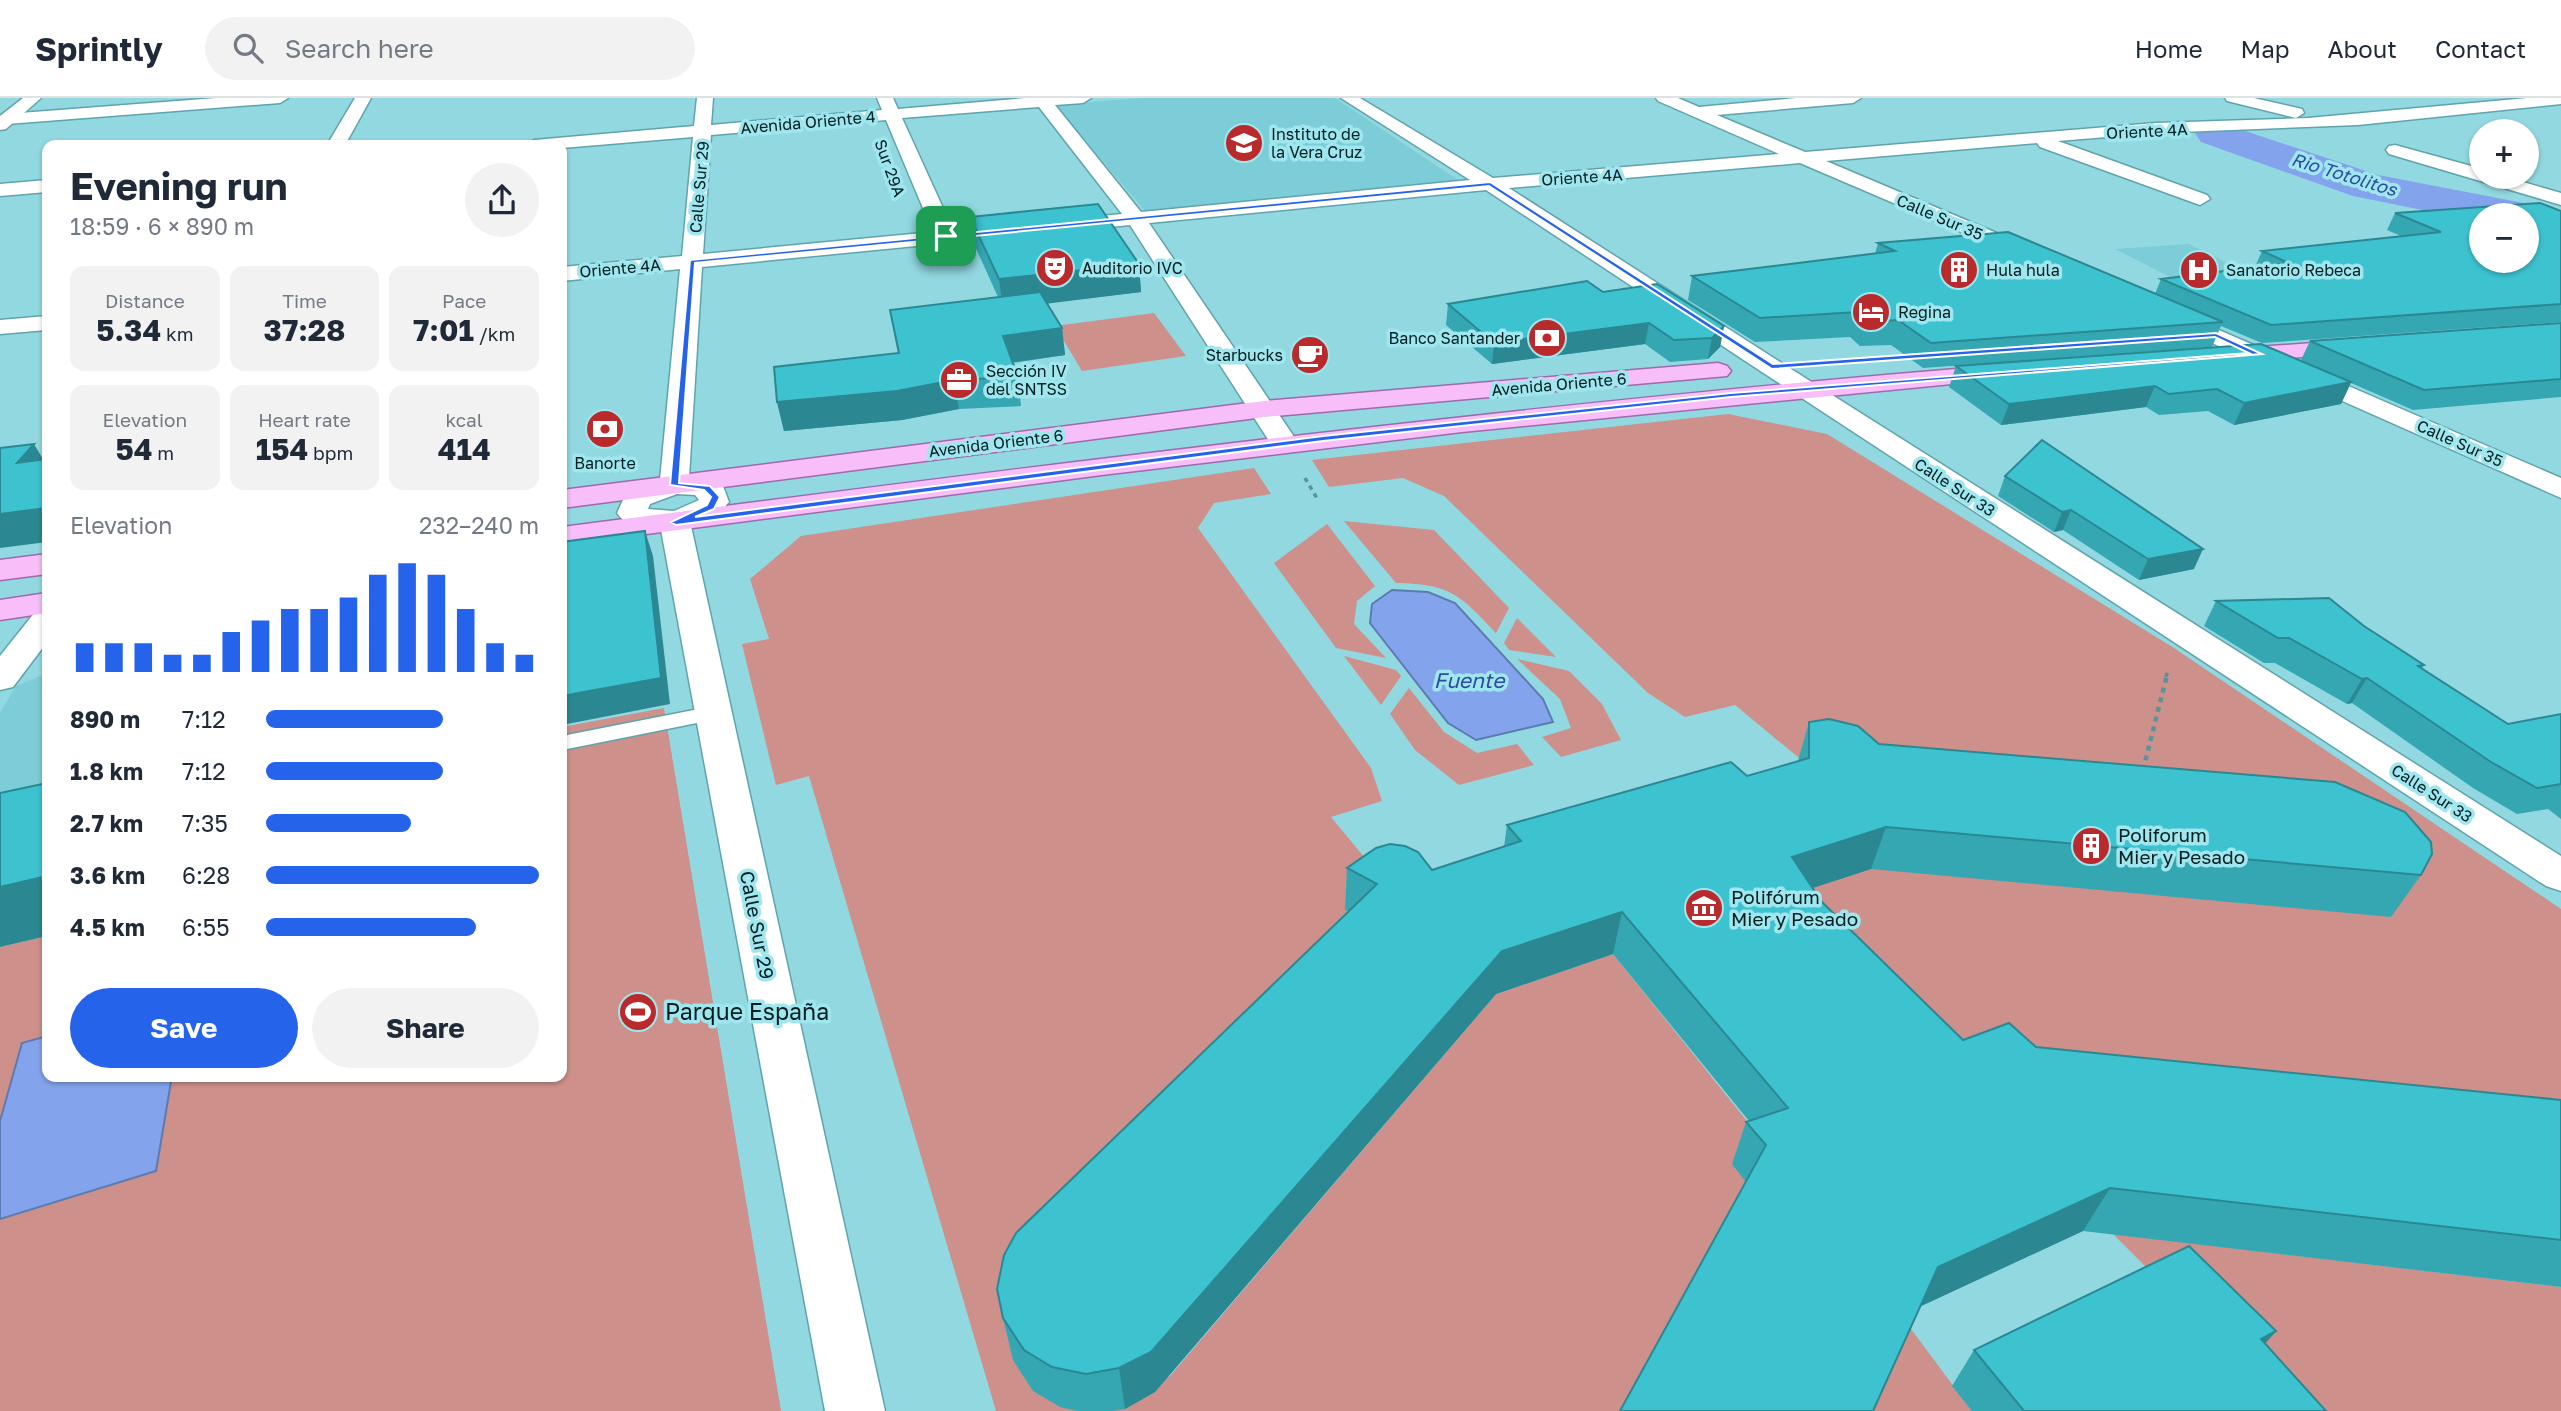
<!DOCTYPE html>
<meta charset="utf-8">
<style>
:root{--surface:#fff;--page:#f2f2f3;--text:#1f2937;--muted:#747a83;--line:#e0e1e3;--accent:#2563eb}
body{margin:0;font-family:"Golos Text",sans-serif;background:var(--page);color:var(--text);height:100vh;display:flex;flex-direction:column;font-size:26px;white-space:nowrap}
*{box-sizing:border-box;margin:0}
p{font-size:23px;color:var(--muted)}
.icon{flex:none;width:38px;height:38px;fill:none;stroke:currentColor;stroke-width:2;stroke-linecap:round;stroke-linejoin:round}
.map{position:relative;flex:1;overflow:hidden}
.drawer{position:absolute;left:42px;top:42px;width:525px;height:942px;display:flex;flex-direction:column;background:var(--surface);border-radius:14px;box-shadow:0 2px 5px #0004}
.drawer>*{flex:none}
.buttons{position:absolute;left:2469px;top:21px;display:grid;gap:14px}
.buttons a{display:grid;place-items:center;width:70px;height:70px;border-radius:50%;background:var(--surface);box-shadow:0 2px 5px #0004;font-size:35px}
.pin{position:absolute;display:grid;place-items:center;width:60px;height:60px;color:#fff;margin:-30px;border-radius:14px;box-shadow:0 4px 10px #0006}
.round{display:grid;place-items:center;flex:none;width:74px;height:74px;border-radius:37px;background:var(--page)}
.overview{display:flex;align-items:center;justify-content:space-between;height:119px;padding:0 28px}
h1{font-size:38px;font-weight:700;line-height:52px}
.figures{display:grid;grid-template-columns:repeat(3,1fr);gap:10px;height:119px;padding:7px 28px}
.figures div{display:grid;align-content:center;border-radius:14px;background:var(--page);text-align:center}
.figures b{font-size:30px;font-weight:700}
.figures small{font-size:19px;font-weight:400}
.figures p{font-size:19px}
.chart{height:196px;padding:14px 28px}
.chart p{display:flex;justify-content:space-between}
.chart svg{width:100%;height:126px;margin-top:7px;stroke:var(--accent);stroke-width:6}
.button{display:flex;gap:14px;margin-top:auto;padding:14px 28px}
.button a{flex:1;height:80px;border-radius:42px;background:var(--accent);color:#fff;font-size:28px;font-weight:700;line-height:80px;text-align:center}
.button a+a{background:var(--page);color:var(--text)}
ul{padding:0 28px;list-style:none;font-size:23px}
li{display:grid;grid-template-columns:112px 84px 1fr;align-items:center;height:52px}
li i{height:18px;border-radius:9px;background:var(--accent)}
header{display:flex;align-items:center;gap:42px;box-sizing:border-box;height:98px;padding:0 35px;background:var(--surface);border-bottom:2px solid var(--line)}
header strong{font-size:33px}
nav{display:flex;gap:38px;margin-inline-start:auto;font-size:24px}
.search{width:490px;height:63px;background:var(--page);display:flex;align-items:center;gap:18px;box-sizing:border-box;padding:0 24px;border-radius:38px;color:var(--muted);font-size:26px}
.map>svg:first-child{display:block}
.built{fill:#7ccdd7}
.green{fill:#cd908a}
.water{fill:#83a3ec;stroke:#5c7baf;stroke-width:2}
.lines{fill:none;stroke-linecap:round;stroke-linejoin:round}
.river{fill:#83a3ec;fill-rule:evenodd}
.service-casing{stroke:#5fa4ac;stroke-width:3}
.minor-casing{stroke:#5fa4ac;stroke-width:3}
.tertiary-casing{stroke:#5fa4ac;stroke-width:3}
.primary-casing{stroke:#9e6aab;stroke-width:3}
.path-far1{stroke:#5c939a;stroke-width:3.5;stroke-dasharray:4.5 4.5;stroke-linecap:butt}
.path{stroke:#5c939a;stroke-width:4.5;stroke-dasharray:5 5;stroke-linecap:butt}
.service{fill:#fff;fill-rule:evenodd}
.minor{fill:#fff;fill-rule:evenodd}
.tertiary{fill:#fff;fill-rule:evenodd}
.primary{fill:#f7befa;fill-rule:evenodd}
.wall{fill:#34a7b3}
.shaded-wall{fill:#2b8892}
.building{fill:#3dc2d0;stroke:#2b8892;stroke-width:2;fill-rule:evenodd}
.route{fill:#2563eb;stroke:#fff;stroke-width:2;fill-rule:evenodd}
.labels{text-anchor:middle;stroke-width:7;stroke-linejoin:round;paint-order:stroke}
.far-street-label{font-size:16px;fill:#011e21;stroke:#9fe6ee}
.far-poi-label{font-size:16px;fill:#011e21;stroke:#9fe6ee;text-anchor:start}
.far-water-label{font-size:18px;font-style:italic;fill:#2d4ca1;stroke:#9fe6ee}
.poi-label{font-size:19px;fill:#011e21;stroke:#9fe6ee;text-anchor:start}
.street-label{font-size:19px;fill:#011e21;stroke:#9fe6ee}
.water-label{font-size:21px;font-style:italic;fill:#2d4ca1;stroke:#9fe6ee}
.near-poi-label{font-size:23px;fill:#011e21;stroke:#9fe6ee;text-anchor:start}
</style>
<header>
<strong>Sprintly</strong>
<div class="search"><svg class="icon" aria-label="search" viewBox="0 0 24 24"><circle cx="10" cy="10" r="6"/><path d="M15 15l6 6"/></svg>Search here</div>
<nav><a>Home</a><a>Map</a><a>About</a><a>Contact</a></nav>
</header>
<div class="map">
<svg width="2561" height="1313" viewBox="0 0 2561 1313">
<rect width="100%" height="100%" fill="#92d8e1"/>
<g class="built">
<path d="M1141 0H1335L1458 82 1145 113 1055 7Z"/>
<path d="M2189 146 2335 218 2257 223 2115 151Z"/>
<path d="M47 575V742L0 753V615L16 588Z"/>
</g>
<g class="green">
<path d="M1154 215 1186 258 1082 273 1055 228Z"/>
<path d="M1728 316 1827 336 2174 550 2561 811V1052L2013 992 1767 806 1804 664 1735 607 1685 619 1648 595 1444 398 1403 380 1329 389 1312 362Z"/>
<path d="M1254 370 1271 396 1214 405 1198 430 1371 670 1382 703 1331 719 1388 788 1078 1313H996L809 678 776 687 742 546 769 541 750 481 801 438Z"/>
<path d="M1344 423 1434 432 1509 510 1496 535C1460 497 1451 486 1396 485Z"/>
<path d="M1327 426 1375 488 1357 503 1354 526 1386 560 1336 550 1274 465Z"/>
<path d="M1517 520 1556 559 1509 552 1504 545Z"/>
<path d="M1344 558 1396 572 1401 578 1381 607Z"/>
<path d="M1517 561 1569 573 1602 606 1621 642 1561 659 1542 639 1571 630 1560 601Z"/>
<path d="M1409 590 1444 634 1477 655 1517 646 1534 667 1459 687 1415 652 1390 616Z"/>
<path d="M664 610 781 1313H0V849L47 838V978H562V629Z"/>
<path d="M1613 856 1771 1053 1629 1313H1112L1170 1278 1496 896Z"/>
<path d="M2113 1136 2561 1189V1313H2257L2245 1268Z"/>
<path d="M1908 1227 1972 1313H1869Z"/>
</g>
<g class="water">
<path d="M1392 492 1428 494 1455 505 1543 601 1553 624 1476 642 1448 625 1370 525 1372 506Z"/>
<path d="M47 938V978H172L156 1073 0 1121V1023L22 945Z"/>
</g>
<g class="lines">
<path class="river" d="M2215 23 2378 77 2534 107 2540 117 2534 127 2527 129V117H2482V124L2353 98 2201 44 2195 35 2201 26Z"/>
<defs>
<path id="service" d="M714 608 722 610 726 615 722 620 562 652V638Z"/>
<g id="minor">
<path d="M216 0H288L280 5 7 26 0 23 1 17 7 16Z"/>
<path d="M697 0H713L711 27 882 12 877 0H893L898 11 1026 0H1091L1083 5 1055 7 1141 114 1470 82 1341 0H1360L1493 80 1779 56 1658 3 1656 0H1678L1699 9 1796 0H1861L1853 5 1717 17 1805 54 2156 25 2308 20 2527 0H2561V6L2358 27 2156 35 2058 43 2207 97 2210 101 2200 107 2040 49 2037 45 1826 63 2037 152 2040 157 2037 162 2029 163 1800 65 1509 90 1780 264 1784 269 1780 274 1771 277 1762 274 1486 92 1149 125 1299 346 1295 352 1285 354 1275 352 1271 346 1130 127 702 169 689 379 723 388 729 404 717 417 691 428 885 1313H825L661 432C646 431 626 429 617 415L626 395 660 382 680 171 562 183V169L682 158 693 39 562 50V47H525L534 42 694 28ZM1039 9 1122 116 953 132 902 20ZM886 22 933 134 703 156 711 37ZM677 396 695 397 699 402 674 413 648 411 650 406Z"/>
<path d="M2225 0H2254L2302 11 2304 15 2296 20 2227 3Z"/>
<path d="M2395 47 2482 71V79H2506L2561 95V107L2389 56 2386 52 2389 48Z"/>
<path d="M47 82V94L0 98V86Z"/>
<path d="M2168 210 2561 380V400L2160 222 2156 217 2160 212Z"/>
<path d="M47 218V232L0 236V222Z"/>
<path d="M47 511V544L13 589 0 592V558L35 514Z"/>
</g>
<g id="tertiary">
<path d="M23 0H41L6 31 0 32V18Z"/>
<path d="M355 0H371L345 47H327Z"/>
<path d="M1771 261 1780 264 2561 758V793L2546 788 1762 274 1758 269 1762 264Z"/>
</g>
<g id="primary">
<path d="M2356 242 2365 244 2368 249 2365 254 2228 265 2219 263 2216 258 2219 253 2228 251Z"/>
<path d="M1718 265 1727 268 1731 273 1727 278 1264 319 562 410V392L1264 303Z"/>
<path d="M2004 267 2013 270 2017 275 2013 280 1462 334 1102 377 562 447V429C1042 367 1521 306 2004 267Z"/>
<path d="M47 456V476L0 482V462Z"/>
<path d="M47 495V515L0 522V502Z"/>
</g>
</defs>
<use href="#service" class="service-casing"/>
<use href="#minor" class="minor-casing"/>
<use href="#tertiary" class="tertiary-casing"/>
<use href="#primary" class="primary-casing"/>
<g class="path-far1">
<path d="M1305 380 1318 402"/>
<path d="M2166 579 2168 572"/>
</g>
<path class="path" d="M2143 672 2167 577"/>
<use href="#service" class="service"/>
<use href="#minor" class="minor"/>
<use href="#tertiary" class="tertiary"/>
<use href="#primary" class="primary"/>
</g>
<g class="wall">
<path d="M2561 113V224L2262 245 2221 228 2212 249 1923 270 1891 247 1860 248 1850 239 1755 244 1688 202 1692 178 1875 156 1878 145 2155 196 2161 181 2255 169 2262 153 2401 138 2387 132 2395 115Z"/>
<path d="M970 119 1139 166 1141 194 1047 205 1062 230 1065 257 1012 265 1018 279 1021 308 959 311 902 322 784 333 777 304 898 255 890 212 998 199 974 146Z"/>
<path d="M1603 194 1724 228 1720 249 1708 261 1670 264 1645 246 1492 266 1446 227 1448 206Z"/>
<path d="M2561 225V299L2413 312 2351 285 2341 306 2234 327 2208 313 2159 317 2146 309 2001 327 1949 289 1956 268 2301 262 2310 243Z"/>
<path d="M2005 378 2194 471 2139 482 2063 432 2054 434 1998 398Z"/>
<path d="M2216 503 2364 528 2424 567 2422 571 2508 626 2561 616V721L2548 711 2517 716 2473 690 2352 605 2347 606 2275 565H2264L2204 528Z"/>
<path d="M1809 624 1879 646 2421 777 2391 819 1871 771 1812 790 1822 804 1963 942 2561 1002V1189L2083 1133 1920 1208 1746 1084 1732 1066 1746 1024 1749 1023 1613 856 1496 896 1155 1294 1125 1311 1112 1313H1078L1060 1309 1033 1293 1013 1262 1003 1220 1348 813 1345 812 1347 770 1432 772 1504 749 1507 727 1747 678 1798 663Z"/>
<path d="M2276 1233 2265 1246 2326 1313H1972L1952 1288 1974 1252Z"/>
</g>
<g class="shaded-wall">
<path d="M1139 166 1141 194 1003 211 999 181Z"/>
<path d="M1649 225 1645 246 1492 266 1494 245Z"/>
<path d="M1724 228 1720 249 1708 261 1712 240Z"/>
<path d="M1062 230 1065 257 1007 265 1003 238Z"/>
<path d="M954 282 959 311 902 322 784 333 777 304Z"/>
<path d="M2351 284 2341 306 2234 327 2244 305Z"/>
<path d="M2155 288 2146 309 2001 327 2009 306Z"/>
<path d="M34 346 47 368 17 365Z"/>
<path d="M47 408V444L0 450V416Z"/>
<path d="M2071 412 2063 432 2054 434 2062 414Z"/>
<path d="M645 433 653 458 670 606 562 627V598Z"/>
<path d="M2203 451 2194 471 2139 482 2148 461Z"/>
<path d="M2367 580 2352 605 2347 606 2362 581Z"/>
<path d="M1886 729 1871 771 1779 801 1792 759Z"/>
<path d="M47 778V838L0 849V789Z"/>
<path d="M1622 814 1613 856 1496 896 1155 1294 1125 1311 1119 1270 1502 853Z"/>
<path d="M2110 1090 2083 1133 1915 1211 1938 1169Z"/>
<path d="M2276 1233 2245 1269 2261 1241Z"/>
</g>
<g class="building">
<path d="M2540 105 2561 113V206L2271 227 2161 181 2289 165 2262 153 2441 134 2395 115ZM2482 117H2527V163H2482Z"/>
<path d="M1098 106 1139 166 999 181 970 119Z"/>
<path d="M2008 134 2223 224 1931 245 1898 222 1867 224 1857 214 1760 220 1692 178 1895 153 1878 145Z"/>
<path d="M1587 183 1603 194 1657 186 1724 228 1712 240 1674 242 1649 225 1494 245 1448 206Z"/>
<path d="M1040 194 1062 230 1003 238 1018 279 954 282 897 293 777 304 774 269 899 255 890 212Z"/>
<path d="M2561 225V281L2424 292 2310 243Z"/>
<path d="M2261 246 2351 284 2244 305 2217 291 2169 296 2155 288 2009 306 1956 268Z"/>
<path d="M2042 342 2203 451 2148 461 2071 412 2062 414 2005 378Z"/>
<path d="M34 346 17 365 47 361V408L46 410 0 416V350Z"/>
<path d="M645 433 661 580 562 598V444Z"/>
<path d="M2329 500 2364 528 2424 567 2418 568 2508 626 2561 616V686L2537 690 2491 664 2367 580 2362 581 2289 540H2278L2216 503Z"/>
<path d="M1829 621 1858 628 1879 646 2335 684 2405 714 2431 744 2432 756 2421 777 1886 729 1792 759 1822 804 1963 942 2009 925 2036 949 2561 1002V1142L2110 1090 1938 1169 1873 1313H1620L1766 1047 1746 1024 1788 1010 1622 814 1502 853 1151 1254 1119 1270 1086 1276 1052 1269 1024 1252 1003 1220 997 1191 1004 1157 1016 1135 1377 786 1347 770 1376 750 1390 746 1405 748 1418 754 1432 772 1521 743 1507 727 1731 664 1747 678 1809 660V624Z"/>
<path d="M47 685V778L0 789V695Z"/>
<path d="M2189 1148 2276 1233 2261 1241 2326 1313H2024L1974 1252Z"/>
</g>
<path class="route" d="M1490 84 1773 266 2216 235 2262 256 1731 299 1323 343 676 427 671 424 707 407 711 399 704 392 670 387 690 162ZM1489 88 1772 271 2215 239 2249 255 1731 295 1323 338 695 419 714 411 720 399 710 388 679 385 695 165Z"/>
<defs>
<symbol id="school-disc" viewBox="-11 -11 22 22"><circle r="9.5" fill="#b92a2c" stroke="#9fe6ee"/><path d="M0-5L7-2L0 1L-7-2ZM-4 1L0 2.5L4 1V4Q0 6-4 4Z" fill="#fff"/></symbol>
<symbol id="theatre-disc" viewBox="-11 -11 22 22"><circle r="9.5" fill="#b92a2c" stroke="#9fe6ee"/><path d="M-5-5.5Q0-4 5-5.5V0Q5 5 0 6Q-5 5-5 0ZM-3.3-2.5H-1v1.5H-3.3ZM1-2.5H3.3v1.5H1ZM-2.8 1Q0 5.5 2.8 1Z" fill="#fff"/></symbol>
<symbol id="building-disc" viewBox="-11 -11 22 22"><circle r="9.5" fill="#b92a2c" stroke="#9fe6ee"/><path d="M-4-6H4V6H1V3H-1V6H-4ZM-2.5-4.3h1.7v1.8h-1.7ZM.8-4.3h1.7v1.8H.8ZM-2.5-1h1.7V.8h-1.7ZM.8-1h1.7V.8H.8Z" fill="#fff"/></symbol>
<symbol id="hospital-disc" viewBox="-11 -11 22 22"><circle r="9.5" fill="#b92a2c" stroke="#9fe6ee"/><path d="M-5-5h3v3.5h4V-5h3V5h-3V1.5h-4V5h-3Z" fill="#fff"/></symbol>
<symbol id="hotel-disc" viewBox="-11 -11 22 22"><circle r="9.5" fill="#b92a2c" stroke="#9fe6ee"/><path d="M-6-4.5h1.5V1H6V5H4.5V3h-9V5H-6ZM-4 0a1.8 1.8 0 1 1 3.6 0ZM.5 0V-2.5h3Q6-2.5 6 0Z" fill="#fff"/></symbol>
<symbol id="bank-disc" viewBox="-11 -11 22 22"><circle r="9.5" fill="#b92a2c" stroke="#9fe6ee"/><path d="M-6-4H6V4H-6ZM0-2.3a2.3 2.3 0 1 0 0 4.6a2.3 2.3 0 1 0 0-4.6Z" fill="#fff"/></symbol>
<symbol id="cafe-disc" viewBox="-11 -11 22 22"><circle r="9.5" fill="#b92a2c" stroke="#9fe6ee"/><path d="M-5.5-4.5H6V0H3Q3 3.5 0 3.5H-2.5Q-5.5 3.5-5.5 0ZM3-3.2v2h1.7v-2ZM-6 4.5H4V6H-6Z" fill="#fff"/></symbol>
<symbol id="office-disc" viewBox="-11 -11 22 22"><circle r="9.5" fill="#b92a2c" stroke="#9fe6ee"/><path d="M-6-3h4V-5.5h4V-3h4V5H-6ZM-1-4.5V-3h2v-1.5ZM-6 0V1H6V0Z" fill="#fff"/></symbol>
<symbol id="museum-disc" viewBox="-11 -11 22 22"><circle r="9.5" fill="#b92a2c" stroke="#9fe6ee"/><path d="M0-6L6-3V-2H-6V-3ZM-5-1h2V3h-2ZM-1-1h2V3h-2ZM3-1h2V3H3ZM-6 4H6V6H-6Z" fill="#fff"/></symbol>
<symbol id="stadium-disc" viewBox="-11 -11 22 22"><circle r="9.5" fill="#b92a2c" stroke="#9fe6ee"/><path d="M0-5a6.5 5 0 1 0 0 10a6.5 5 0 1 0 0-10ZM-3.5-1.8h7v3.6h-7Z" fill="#fff"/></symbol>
</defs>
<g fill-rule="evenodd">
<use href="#school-disc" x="1222" y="23" width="44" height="44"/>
<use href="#theatre-disc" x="1033" y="148" width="44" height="44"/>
<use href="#building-disc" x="1937" y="150" width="44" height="44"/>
<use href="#hospital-disc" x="2177" y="150" width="44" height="44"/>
<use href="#hotel-disc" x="1849" y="192" width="44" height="44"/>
<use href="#bank-disc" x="1525" y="218" width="44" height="44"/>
<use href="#cafe-disc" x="1288" y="235" width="44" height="44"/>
<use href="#office-disc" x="937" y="260" width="44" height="44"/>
<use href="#bank-disc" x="583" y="309" width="44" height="44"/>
<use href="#building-disc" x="2069" y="726" width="44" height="44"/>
<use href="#museum-disc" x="1682" y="788" width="44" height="44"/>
<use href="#stadium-disc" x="616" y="892" width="44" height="44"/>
</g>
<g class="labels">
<g class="far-street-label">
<text transform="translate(808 24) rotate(-5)" y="6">Avenida Oriente 4</text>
<text transform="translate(2147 33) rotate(-3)" y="6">Oriente 4A</text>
<text transform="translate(890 70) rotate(70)" y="6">Sur 29A</text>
<text transform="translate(1582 79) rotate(-4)" y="6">Oriente 4A</text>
<text transform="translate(699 89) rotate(-85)" y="6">Calle Sur 29</text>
<text transform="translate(1940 119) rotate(23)" y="6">Calle Sur 35</text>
<text transform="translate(620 170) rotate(-5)" y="6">Oriente 4A</text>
<text transform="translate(1559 286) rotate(-5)" y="6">Avenida Oriente 6</text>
<text transform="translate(996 345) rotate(-7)" y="6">Avenida Oriente 6</text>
<text transform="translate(2460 345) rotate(24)" y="6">Calle Sur 35</text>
<text transform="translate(1955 389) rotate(33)" y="6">Calle Sur 33</text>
<text transform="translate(2432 695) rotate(33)" y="6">Calle Sur 33</text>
</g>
<g class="far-poi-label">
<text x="1271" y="42">Instituto de<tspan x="1271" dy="18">la Vera Cruz</tspan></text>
<text x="1082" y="176">Auditorio IVC</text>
<text x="1986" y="178">Hula hula</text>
<text x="2226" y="178">Sanatorio Rebeca</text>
<text x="1898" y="220">Regina</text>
<text x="1520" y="246" text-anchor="end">Banco Santander</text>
<text x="1283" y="263" text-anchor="end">Starbucks</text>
<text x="986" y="279">Sección IV<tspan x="986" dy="18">del SNTSS</tspan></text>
<text x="605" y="371" text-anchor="middle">Banorte</text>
</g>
<g class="far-water-label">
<text transform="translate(2344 77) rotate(17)" y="6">Rio Totolitos</text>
</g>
<g class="poi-label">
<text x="2118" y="744">Poliforum<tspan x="2118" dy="22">Mier y Pesado</tspan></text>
<text x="1731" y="806">Polifórum<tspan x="1731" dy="22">Mier y Pesado</tspan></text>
</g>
<g class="street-label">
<text transform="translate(757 827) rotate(79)" y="7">Calle Sur 29</text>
</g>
<g class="water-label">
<text x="1469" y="590">Fuente</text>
</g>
<g class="near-poi-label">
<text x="665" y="922">Parque España</text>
</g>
</g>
</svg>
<div class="buttons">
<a>+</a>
<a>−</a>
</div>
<div class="pin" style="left:946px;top:138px;background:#1e9e55"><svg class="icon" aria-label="arrive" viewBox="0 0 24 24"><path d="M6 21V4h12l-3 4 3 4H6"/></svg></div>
<section class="drawer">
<div class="overview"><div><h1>Evening run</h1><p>18:59 · 6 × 890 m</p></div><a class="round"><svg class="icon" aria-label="share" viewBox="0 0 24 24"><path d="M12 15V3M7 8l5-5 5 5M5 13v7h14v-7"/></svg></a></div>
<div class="figures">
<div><p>Distance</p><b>5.34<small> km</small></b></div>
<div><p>Time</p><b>37:28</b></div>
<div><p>Pace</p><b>7:01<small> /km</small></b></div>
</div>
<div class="figures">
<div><p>Elevation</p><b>54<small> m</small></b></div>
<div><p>Heart rate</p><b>154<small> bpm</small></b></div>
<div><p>kcal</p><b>414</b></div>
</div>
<div class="chart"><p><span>Elevation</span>232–240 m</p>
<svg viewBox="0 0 160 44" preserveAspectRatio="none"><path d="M5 44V34M15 44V34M25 44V34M35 44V38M45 44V38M55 44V30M65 44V26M75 44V22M85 44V22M95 44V18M105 44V10M115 44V6M125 44V10M135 44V22M145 44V34M155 44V38"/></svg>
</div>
<ul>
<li><b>890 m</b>7:12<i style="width:65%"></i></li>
<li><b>1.8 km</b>7:12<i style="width:65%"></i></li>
<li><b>2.7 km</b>7:35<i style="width:53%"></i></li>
<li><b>3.6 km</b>6:28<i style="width:100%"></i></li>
<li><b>4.5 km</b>6:55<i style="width:77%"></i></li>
</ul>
<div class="button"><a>Save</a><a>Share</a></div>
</section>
</div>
